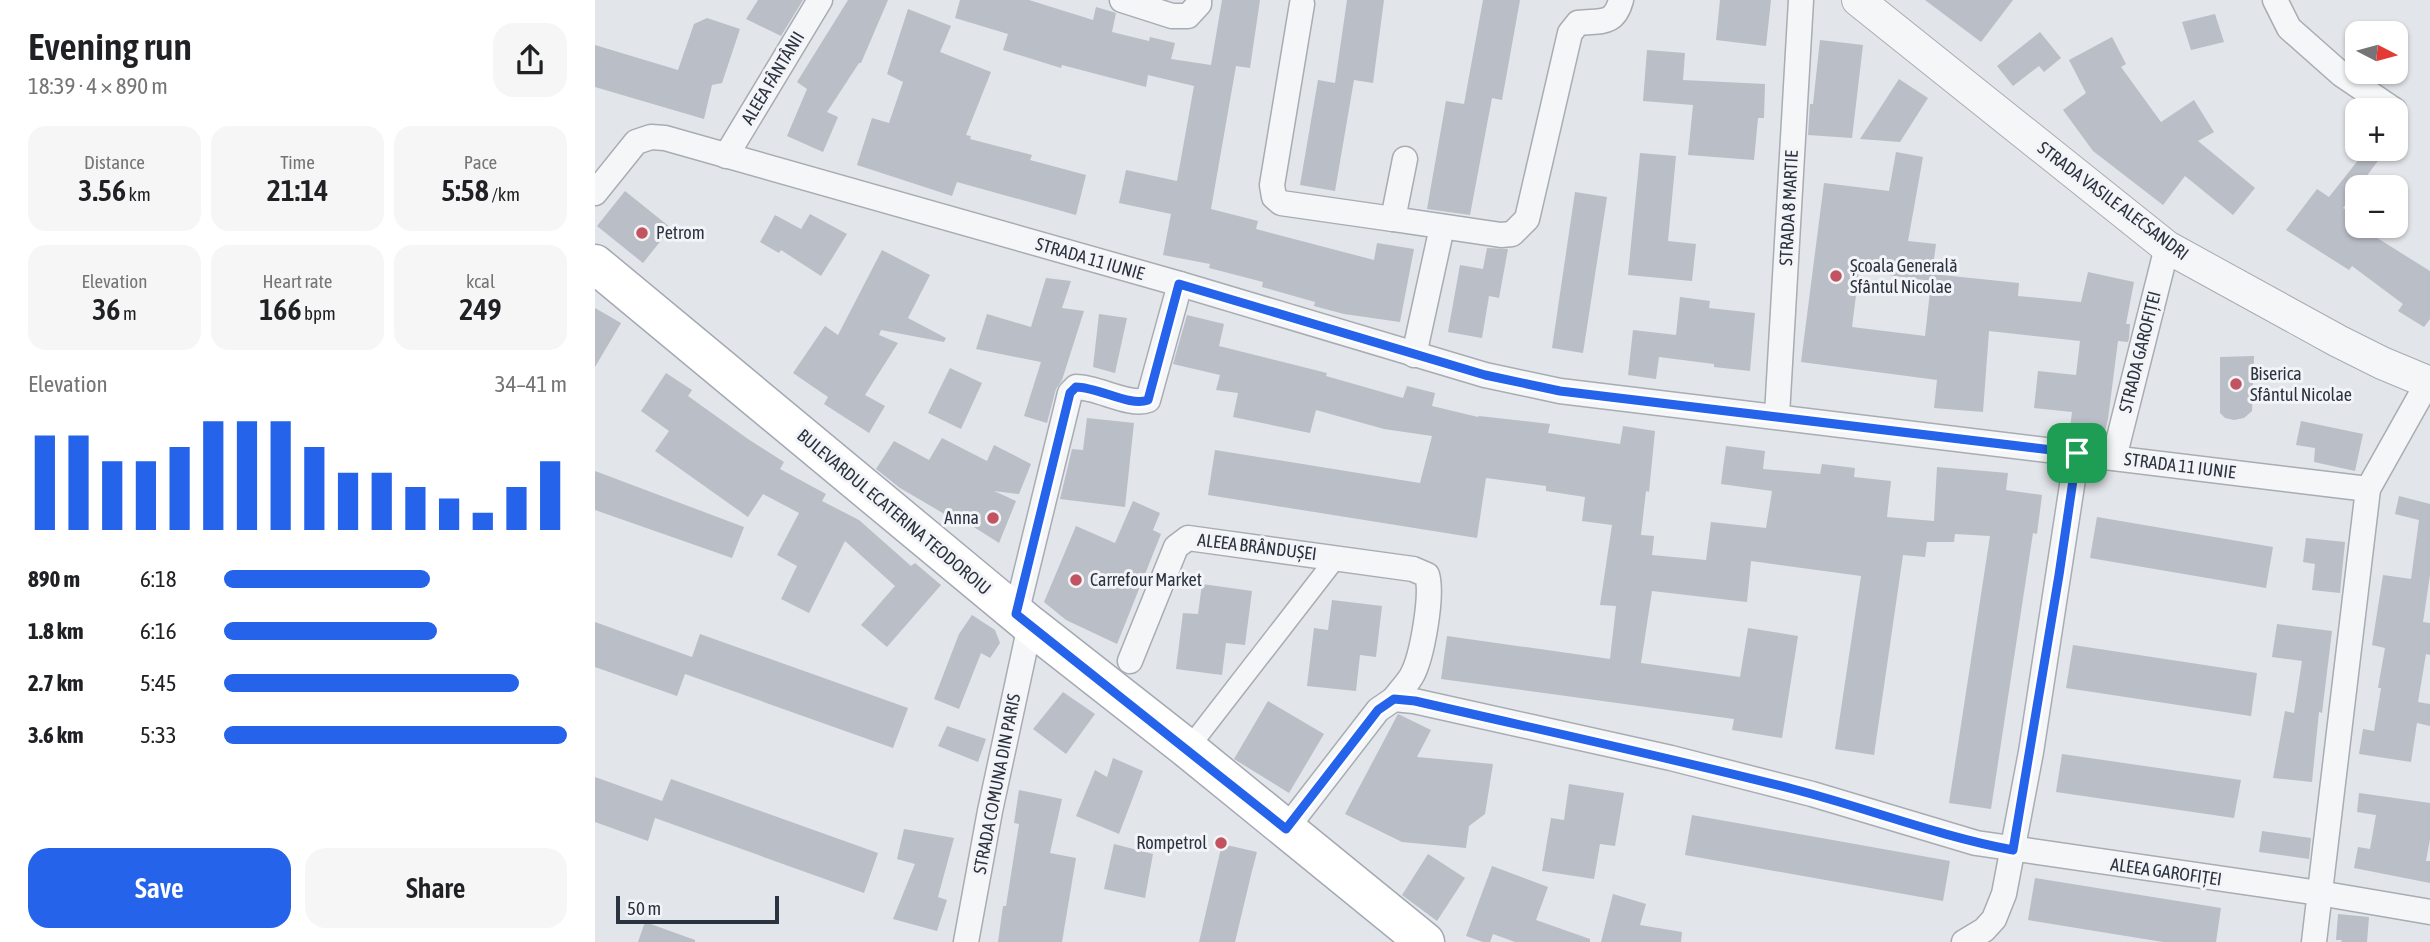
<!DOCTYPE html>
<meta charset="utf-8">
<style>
:root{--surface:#fff;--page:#f6f6f6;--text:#202124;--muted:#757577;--accent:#2563eb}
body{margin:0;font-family:"Asap Condensed",sans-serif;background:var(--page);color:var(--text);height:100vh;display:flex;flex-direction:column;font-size:26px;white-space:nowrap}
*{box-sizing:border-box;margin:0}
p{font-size:23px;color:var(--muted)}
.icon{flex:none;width:38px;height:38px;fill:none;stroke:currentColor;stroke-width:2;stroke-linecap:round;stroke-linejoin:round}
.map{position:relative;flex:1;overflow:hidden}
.sheet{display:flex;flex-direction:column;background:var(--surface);width:595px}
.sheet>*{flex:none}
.needle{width:46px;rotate:96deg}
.tools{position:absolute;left:1750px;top:21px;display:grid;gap:14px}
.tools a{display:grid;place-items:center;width:63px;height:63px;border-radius:14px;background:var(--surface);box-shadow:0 2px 5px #0004;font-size:35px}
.scale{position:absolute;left:21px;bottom:18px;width:163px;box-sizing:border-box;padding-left:7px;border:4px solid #2c3340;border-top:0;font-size:19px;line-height:24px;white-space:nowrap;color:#2c3340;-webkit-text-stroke:5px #f2f4f7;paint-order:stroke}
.pin{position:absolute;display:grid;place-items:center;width:60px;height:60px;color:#fff;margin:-30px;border-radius:14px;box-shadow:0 4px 10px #0006}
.round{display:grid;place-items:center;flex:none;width:74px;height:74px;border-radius:21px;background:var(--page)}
.summary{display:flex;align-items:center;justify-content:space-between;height:119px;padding:0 28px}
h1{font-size:38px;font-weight:600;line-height:52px}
.stats{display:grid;grid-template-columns:repeat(3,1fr);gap:10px;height:119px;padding:7px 28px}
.stats div{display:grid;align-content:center;border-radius:18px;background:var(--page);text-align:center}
.stats b{font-size:30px;font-weight:600}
.stats small{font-size:19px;font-weight:400}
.stats p{font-size:19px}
.chart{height:196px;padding:14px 28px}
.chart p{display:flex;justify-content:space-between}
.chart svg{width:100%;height:126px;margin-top:7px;stroke:var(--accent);stroke-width:6}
.cta{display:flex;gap:14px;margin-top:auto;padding:14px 28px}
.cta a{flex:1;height:80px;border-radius:21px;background:var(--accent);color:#fff;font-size:28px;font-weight:600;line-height:80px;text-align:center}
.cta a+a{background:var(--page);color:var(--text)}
ul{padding:0 28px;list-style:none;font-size:23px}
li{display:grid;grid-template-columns:112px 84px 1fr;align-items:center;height:52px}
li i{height:18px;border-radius:9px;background:var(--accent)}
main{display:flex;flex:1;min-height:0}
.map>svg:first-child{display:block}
.building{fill:#babec6}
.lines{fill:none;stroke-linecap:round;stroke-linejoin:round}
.pedestrian-casing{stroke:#a8acb3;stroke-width:22}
.minor-casing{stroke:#a8acb3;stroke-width:27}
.tertiary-casing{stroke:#a8acb3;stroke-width:34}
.primary-casing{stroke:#a3a9b4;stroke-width:41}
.pedestrian{stroke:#f5f6f8;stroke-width:19}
.minor{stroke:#f5f6f8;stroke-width:24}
.tertiary{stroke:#f5f6f8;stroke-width:32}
.primary{stroke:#fff;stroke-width:38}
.route-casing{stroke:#fff;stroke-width:14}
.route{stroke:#2563eb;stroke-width:9}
.poi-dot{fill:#c25360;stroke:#f2f4f7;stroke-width:2.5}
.labels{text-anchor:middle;stroke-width:6;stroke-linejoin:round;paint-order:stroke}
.street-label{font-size:18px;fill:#2c3340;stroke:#f2f4f7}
.poi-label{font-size:18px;fill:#2c3340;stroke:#f2f4f7;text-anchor:start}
</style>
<main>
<section class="sheet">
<div class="summary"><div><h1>Evening run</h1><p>18:39 · 4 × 890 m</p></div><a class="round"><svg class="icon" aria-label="share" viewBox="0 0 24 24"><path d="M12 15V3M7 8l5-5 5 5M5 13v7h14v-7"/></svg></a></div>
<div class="stats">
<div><p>Distance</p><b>3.56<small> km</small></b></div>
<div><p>Time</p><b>21:14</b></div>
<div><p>Pace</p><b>5:58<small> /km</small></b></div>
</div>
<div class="stats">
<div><p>Elevation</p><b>36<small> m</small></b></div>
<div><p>Heart rate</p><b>166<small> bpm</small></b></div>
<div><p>kcal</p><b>249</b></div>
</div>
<div class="chart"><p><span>Elevation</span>34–41 m</p>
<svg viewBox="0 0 160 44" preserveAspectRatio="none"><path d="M5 44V11M15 44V11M25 44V20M35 44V20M45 44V15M55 44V6M65 44V6M75 44V6M85 44V15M95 44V24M105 44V24M115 44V29M125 44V33M135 44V38M145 44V29M155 44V20"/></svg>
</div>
<ul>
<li><b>890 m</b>6:18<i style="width:60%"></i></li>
<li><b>1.8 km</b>6:16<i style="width:62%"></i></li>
<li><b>2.7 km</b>5:45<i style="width:86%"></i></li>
<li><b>3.6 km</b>5:33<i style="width:100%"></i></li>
</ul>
<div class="cta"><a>Save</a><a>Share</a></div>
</section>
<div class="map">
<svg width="1835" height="942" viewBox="0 0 1835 942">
<rect width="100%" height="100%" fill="#e2e5e9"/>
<g class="building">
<path d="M163 0H208L186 36 151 19Z"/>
<path d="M253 0H293L266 63H264L232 112 243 117 228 152 192 136 212 89 202 82Z"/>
<path d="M365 0H434L498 20 501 7 518 12 521 13 517 32 554 41 555 37 580 43 576 59 616 65 627 0H665L655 68 641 66 616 209 663 221 661 229 779 260 782 243 819 249 805 322 749 314 719 306 720 302 667 287 668 282 614 268 615 264 568 255 576 214 524 203 531 170 582 181 599 86 553 75 551 87 467 65 466 68 408 50 413 34 360 18Z"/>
<path d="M752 0H789L778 83 759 80 740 191 705 185 723 80 740 83Z"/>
<path d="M888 0H925L907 100 897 98 875 215 832 209 851 101 869 104Z"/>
<path d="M1125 0H1176L1171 46 1121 40Z"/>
<path d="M1330 0H1418L1386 42Z"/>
<path d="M313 9 356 26 345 52 396 72 371 135 376 136 375 139 437 155 435 160 491 175 481 215 362 182 357 196 262 165 277 118 294 123 308 82 292 74Z"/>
<path d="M1620 14 1629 42 1596 50 1587 22Z"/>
<path d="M112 18 145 29 127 83 117 85 109 119 0 87V45L83 70 99 24Z"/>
<path d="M1445 32 1466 58 1449 72 1444 66 1418 86 1402 66Z"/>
<path d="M1517 37 1531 64 1526 67 1566 122 1599 100 1619 132 1603 141 1660 188 1638 215 1590 176 1568 205 1498 151 1468 110 1491 93 1474 60Z"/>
<path d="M1225 40 1268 45 1257 138 1213 135 1215 104H1218Z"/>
<path d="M1052 50 1090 53 1088 80 1170 84 1169 118H1163L1159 160 1093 155 1098 105 1048 101Z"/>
<path d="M1304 79 1333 98 1305 142 1265 139Z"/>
<path d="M1772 149 1791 150 1748 208 1762 218V226H1785L1779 236 1835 271V319L1829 327 1803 311 1808 304 1757 266 1754 270 1691 230 1722 189 1734 197Z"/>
<path d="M1301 152 1328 157 1313 241 1341 244 1336 281 1264 271 1257 327 1330 336 1337 274 1424 283 1423 296 1486 302 1493 272 1539 282 1531 324H1535L1534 338 1533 342 1523 341 1513 419 1508 440 1474 436 1477 412 1439 408 1443 371 1481 375 1485 341 1394 331 1388 412 1339 408 1342 380 1206 362 1229 183 1294 191Z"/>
<path d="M1045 153 1081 156 1073 241 1101 244 1097 281 1033 275Z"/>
<path d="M30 191 76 228 48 263 2 226Z"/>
<path d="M980 192 1012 197 988 353 957 348Z"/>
<path d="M215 214 252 234 226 276 186 250 184 253 165 242 180 215 206 229Z"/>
<path d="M892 248 913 249 904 298 894 296 887 338 853 332 865 265 888 269Z"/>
<path d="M287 250 335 275 313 318 351 338 349 342 286 330 284 335 303 343 270 395 290 406 274 433 229 404 233 397 198 373 230 326 243 335Z"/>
<path d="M451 278 476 281 467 308 489 311 467 380 461 389 452 423 429 416 446 362 381 349 392 314 436 327Z"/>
<path d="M1085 297 1115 301 1114 308 1160 313 1155 371 1119 367V364L1064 357 1061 379 1033 375 1038 330 1081 335Z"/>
<path d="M0 308 26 323 0 367Z"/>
<path d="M504 314 532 318 520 373 498 367Z"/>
<path d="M592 315 629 324 624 346 732 373 731 376 808 398 812 386 840 393 837 406 883 417 884 416 955 424 953 433 1025 444 1028 426 1060 431 1054 492 1051 491 1046 535 1059 536 1057 555 1111 560 1116 522 1171 528 1177 491 1126 484 1131 446 1170 451 1168 469 1225 474 1227 464 1260 468 1259 477 1296 481 1292 517 1339 521 1342 467 1413 473 1411 490 1447 495 1442 534 1438 533 1396 809 1354 803 1395 536 1360 534 1359 542H1332L1330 557 1308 555 1279 755 1240 749 1266 576 1156 561 1152 602 1057 591 1046 663 1145 677 1153 628 1203 636 1187 738 1137 730 1139 719 846 679 852 636 1015 659 1021 606 1005 605 1017 525 987 521 990 497 951 491V486L891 478 882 538 613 495 620 450 825 483 837 436 789 429 721 410 715 433 638 417 643 393 621 390 625 375 578 364Z"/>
<path d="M1659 356 1657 411 1649 418 1639 420 1630 418 1625 413V357Z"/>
<path d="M355 368 387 383 366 429 333 413Z"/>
<path d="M71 373 97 390 93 396 153 439 189 462 185 469 231 494 227 501 264 520 316 566 320 563 346 585 292 647 266 625 300 586 250 541 214 613 186 599 202 566 182 555 204 513 168 494 153 517 60 451 74 431 46 411Z"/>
<path d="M492 418 539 423 530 507 465 499 477 449 488 450Z"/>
<path d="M1706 421 1768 434 1760 471 1719 462 1720 448 1701 445Z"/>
<path d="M347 438 392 461 399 445 436 464 424 494 399 491 421 501 404 543 360 515 358 519 305 488 281 469 299 441 334 460Z"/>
<path d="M0 471 149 527 137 558 0 510Z"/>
<path d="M1804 496 1835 504V575L1828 622 1835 623V655L1831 654 1823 702 1835 704V726L1822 723 1816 762 1764 754 1768 729 1779 731 1786 688H1783L1790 648 1777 645 1788 575 1816 579 1824 520 1800 514Z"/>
<path d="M538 501 565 513 558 530 566 534 522 644 471 620 449 602 481 526 520 543Z"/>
<path d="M1502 517 1678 547 1671 588 1495 558Z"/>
<path d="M1711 538 1750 542 1745 593 1717 590 1720 564 1708 562Z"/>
<path d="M607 584 657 591 650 645 631 643 627 675 581 669 588 613 603 614Z"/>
<path d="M737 600 787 606 781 657 765 655 761 691 712 686 719 628 733 630Z"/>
<path d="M377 615 400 630 405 643 395 658 386 653 364 709 339 699 364 634Z"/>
<path d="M0 622 97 657 105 634 313 708 298 748 90 674 82 696 0 667Z"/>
<path d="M1682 624 1737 631 1727 713 1724 712 1717 782 1678 778 1690 711 1699 713 1707 661 1677 657Z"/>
<path d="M1478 645 1662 673 1656 716 1471 688Z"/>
<path d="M468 692 500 714 471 754 438 729Z"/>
<path d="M673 701 729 734 694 793 639 759Z"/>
<path d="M803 714 836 730 822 757 898 764 890 814 874 826 871 848 807 842 750 814Z"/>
<path d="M352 726 391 739 383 762 343 746Z"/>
<path d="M1467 754 1646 780 1639 818 1461 792Z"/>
<path d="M518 758 548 771 524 834 481 816 500 770 512 777Z"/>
<path d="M0 777 67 801 76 779 283 853 269 893 60 818 53 841 0 822Z"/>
<path d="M974 784 1029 793 1020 846 1005 844 999 879 947 871 956 818 969 820Z"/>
<path d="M424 790 467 799 455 853 481 858 467 942H403L408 906H411L424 824 419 823Z"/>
<path d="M1764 793 1835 803V839L1831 861H1835V883L1759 868 1763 847 1775 849 1781 815 1762 812Z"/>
<path d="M1097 815 1355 861 1348 901 1090 855Z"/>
<path d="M309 829 359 838 343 897 352 900 342 931 298 919 320 864 302 859Z"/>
<path d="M1667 831 1716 838 1714 859 1664 852Z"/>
<path d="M519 844 558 854 550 898 509 889Z"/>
<path d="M627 844 662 852 657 871 640 942H604Z"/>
<path d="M833 854 870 878 842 921 807 895Z"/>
<path d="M897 866 953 887 941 920 995 939V942H920L898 934 895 942H888L871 936Z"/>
<path d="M1440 878 1626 908 1621 942H1568L1433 920Z"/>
<path d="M1018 894 1051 904 1045 925 1087 932 1086 942H1006Z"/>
<path d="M1743 914 1774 917 1772 942H1746L1747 940H1741Z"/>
<path d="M50 922 100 940V942H43Z"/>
</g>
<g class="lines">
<defs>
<path id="pedestrian" d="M593 749 741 558"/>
<g id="minor">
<path d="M527 0 577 16H593L604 4V0"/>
<path d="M1680 0 1694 28 1746 74 1799 110"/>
<path d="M707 4 677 185 679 197 686 203 798 219"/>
<path d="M131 156 225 0"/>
<path d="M810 159 798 219 906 235 917 234 932 219 975 33 983 23C1006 20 1019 26 1026 0"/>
<path d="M0 193 41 142 56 137 70 138 585 284 890 375 965 391 1773 489"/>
<path d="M819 355 847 227"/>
<path d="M1182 415 1206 0"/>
<path d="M1519 458 1572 247"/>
<path d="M421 614 475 393 481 387C503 387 535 407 553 400L585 284"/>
<path d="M535 661 581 547 593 538 818 569 832 575C838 595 827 659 816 677 811 685 804 692 799 699"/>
<path d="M691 829 783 710 799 699 819 701 1076 758 1217 794 1381 843 1724 893 1835 912"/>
<path d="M371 942 395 811 435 625"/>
<path d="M1369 942 1389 930 1399 919 1409 894 1436 752 1482 453"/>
<path d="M1719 942 1773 489 1833 382"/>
</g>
<path id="tertiary" d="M1263 0 1572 247 1743 341 1787 363 1835 383"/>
<path id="primary" d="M0 264 435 625 593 749 830 942"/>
</defs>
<use href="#pedestrian" class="pedestrian-casing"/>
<use href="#minor" class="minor-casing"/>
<use href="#tertiary" class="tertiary-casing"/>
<use href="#primary" class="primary-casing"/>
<use href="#pedestrian" class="pedestrian"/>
<use href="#minor" class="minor"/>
<use href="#tertiary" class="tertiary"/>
<use href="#primary" class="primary"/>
</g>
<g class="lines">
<defs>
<path id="route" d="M584 284 890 375 965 391 1482 453 1464 575 1418 850C1343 836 1272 808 1198 789 1072 757 946 730 820 701L799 699 783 710 691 829 421 614 475 393 481 387C503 387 535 407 553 400Z"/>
</defs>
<use href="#route" class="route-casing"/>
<use href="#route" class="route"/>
</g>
<g class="poi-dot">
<circle cx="47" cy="233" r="7"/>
<circle cx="1241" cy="276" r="7"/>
<circle cx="1641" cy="384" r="7"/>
<circle cx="398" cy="518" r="7"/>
<circle cx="481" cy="580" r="7"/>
<circle cx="626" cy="843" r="7"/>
</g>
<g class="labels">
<g class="street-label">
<text transform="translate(178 78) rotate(-59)" y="6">ALEEA FÂNTÂNII</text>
<text transform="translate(1518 201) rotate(37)" y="6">STRADA VASILE ALECSANDRI</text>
<text transform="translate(1194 208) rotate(-87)" y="6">STRADA 8 MARTIE</text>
<text transform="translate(495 259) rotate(16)" y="6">STRADA 11 IUNIE</text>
<text transform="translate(1545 352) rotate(-76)" y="6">STRADA GAROFIȚEI</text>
<text transform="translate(1585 466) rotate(7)" y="6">STRADA 11 IUNIE</text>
<text transform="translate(299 512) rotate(40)" y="6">BULEVARDUL ECATERINA TEODOROIU</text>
<text transform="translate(662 547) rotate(7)" y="6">ALEEA BRÂNDUȘEI</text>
<text transform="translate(402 784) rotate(-79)" y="6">STRADA COMUNA DIN PARIS</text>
<text transform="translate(1571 872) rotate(8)" y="6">ALEEA GAROFIȚEI</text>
</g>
<g class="poi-label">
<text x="61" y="239">Petrom</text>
<text x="1255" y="272">Școala Generală<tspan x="1255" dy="21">Sfântul Nicolae</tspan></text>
<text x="1655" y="380">Biserica<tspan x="1655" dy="21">Sfântul Nicolae</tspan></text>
<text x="384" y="524" text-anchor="end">Anna</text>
<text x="495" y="586">Carrefour Market</text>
<text x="612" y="849" text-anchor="end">Rompetrol</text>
</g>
</g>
</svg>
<div class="tools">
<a><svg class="needle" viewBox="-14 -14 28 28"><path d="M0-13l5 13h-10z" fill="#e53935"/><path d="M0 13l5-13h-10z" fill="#757577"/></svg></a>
<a>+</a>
<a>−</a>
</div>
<div class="scale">50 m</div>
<div class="pin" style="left:1482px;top:453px;background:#1e9e55"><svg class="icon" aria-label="arrive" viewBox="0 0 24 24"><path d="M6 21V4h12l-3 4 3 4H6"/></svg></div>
</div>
</main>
